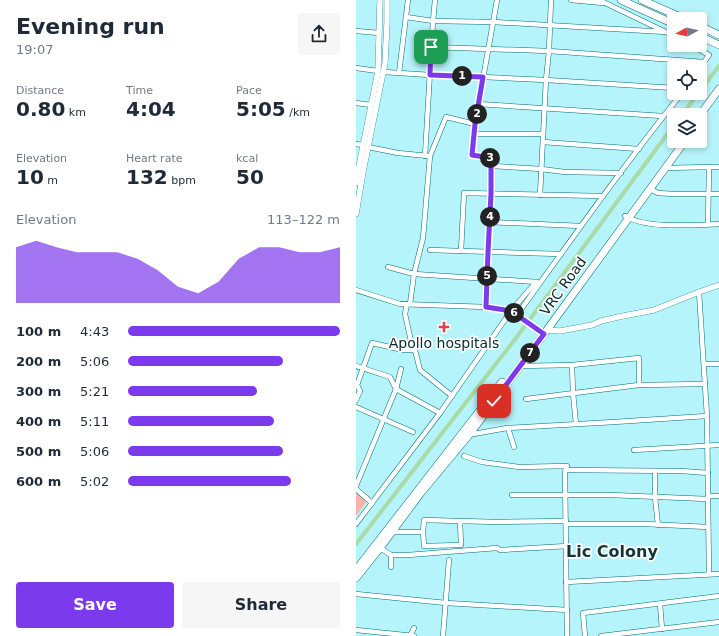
<!DOCTYPE html>
<meta charset="utf-8">
<style>
:root{--surface:#fff;--page:#f6f6f7;--text:#1f2937;--muted:#747a83;--accent:#7c3aed}
body{margin:0;font-family:"DejaVu Sans",sans-serif;background:var(--page);color:var(--text);height:100vh;display:flex;flex-direction:column;font-size:15px;white-space:nowrap}
*{box-sizing:border-box;margin:0}
p{font-size:13px;color:var(--muted)}
.icon{flex:none;width:22px;height:22px;fill:none;stroke:currentColor;stroke-width:2;stroke-linecap:round;stroke-linejoin:round}
.map{position:relative;flex:1;overflow:hidden}
.drawer{display:flex;flex-direction:column;background:var(--surface);width:356px}
.drawer>*{flex:none}
.needle{width:26px;rotate:262deg}
.fabs{position:absolute;left:311px;top:12px;display:grid;gap:8px}
.fabs a{display:grid;place-items:center;width:40px;height:40px;border-radius:4px;background:var(--surface);box-shadow:0 2px 6px #0003;font-size:20px}
.pin{position:absolute;display:grid;place-items:center;width:34px;height:34px;color:#fff;margin:-17px;border-radius:8px;box-shadow:0 2px 6px #0006}
.km{position:absolute;width:20px;height:20px;margin:-10px;border-radius:50%;background:#222;color:#fff;font-size:11px;line-height:20px;text-align:center}
.round{display:grid;place-items:center;flex:none;width:42px;height:42px;border-radius:4px;background:var(--page)}
.headline{display:flex;align-items:center;justify-content:space-between;height:68px;padding:0 16px}
h1{font-size:22px;font-weight:700;line-height:30px}
.stats{display:grid;grid-template-columns:repeat(3,1fr);gap:6px;height:68px;padding:4px 16px}
.stats div{display:grid;align-content:center}
.stats b{font-size:20px;font-weight:700}
.stats small{font-size:11px;font-weight:400}
.stats p{font-size:11px}
.chart{height:112px;padding:8px 16px}
.chart p{display:flex;justify-content:space-between}
.chart svg{width:100%;height:72px;margin-top:4px;fill:var(--accent);opacity:.7}
.button{display:flex;gap:8px;margin-top:auto;padding:8px 16px}
.button a{flex:1;height:46px;border-radius:4px;background:var(--accent);color:#fff;font-size:16px;font-weight:700;line-height:46px;text-align:center}
.button a+a{background:var(--page);color:var(--text)}
ul{padding:0 16px;list-style:none;font-size:13px}
li{display:grid;grid-template-columns:64px 48px 1fr;align-items:center;height:30px}
li i{height:10px;border-radius:5px;background:var(--accent)}
main{display:flex;flex:1;min-height:0}
.map>svg:first-child{display:block}
.green{fill:#fcb3ac}
.lines{fill:none;stroke-linecap:round;stroke-linejoin:round}
.canal{stroke:#a8dba7;stroke-width:4}
.minor-casing{stroke:#026f78;stroke-width:5.5}
.tertiary-casing{stroke:#026f78;stroke-width:6}
.primary-casing{stroke:#026f78;stroke-width:8}
.trunk-casing{stroke:#026f78;stroke-width:8}
.minor{stroke:#fff;stroke-width:4.5}
.tertiary{stroke:#fff;stroke-width:5.5}
.primary{stroke:#fff;stroke-width:7}
.trunk{stroke:#fff;stroke-width:7}
.route-casing{stroke:#fff;stroke-width:8}
.route{stroke:#7c3aed;stroke-width:5}
.poi-dot{fill:#d54545;stroke:#fff;stroke-width:1.5}
.labels{text-anchor:middle;stroke-width:3.5;stroke-linejoin:round;paint-order:stroke}
.street-label{font-size:14px;fill:#032a2d;stroke:#fff}
.poi-label{font-size:14px;fill:#032a2d;stroke:#fff}
.quarter-label{font-size:16px;font-weight:bold;fill:#11363a;stroke:#fff}
</style>
<main>
<section class="drawer">
<div class="headline"><div><h1>Evening run</h1><p>19:07</p></div><a class="round"><svg class="icon" aria-label="share" viewBox="0 0 24 24"><path d="M12 15V3M7 8l5-5 5 5M5 13v7h14v-7"/></svg></a></div>
<div class="stats">
<div><p>Distance</p><b>0.80<small> km</small></b></div>
<div><p>Time</p><b>4:04</b></div>
<div><p>Pace</p><b>5:05<small> /km</small></b></div>
</div>
<div class="stats">
<div><p>Elevation</p><b>10<small> m</small></b></div>
<div><p>Heart rate</p><b>132<small> bpm</small></b></div>
<div><p>kcal</p><b>50</b></div>
</div>
<div class="chart"><p><span>Elevation</span>113–122 m</p>
<svg viewBox="0 0 160 44" preserveAspectRatio="none"><path d="M0 44V10L10 6L20 10L30 13L40 13L50 13L60 17L70 24L80 34L90 38L100 31L110 17L120 10L130 10L140 13L150 13L160 10V44z"/></svg>
</div>
<ul>
<li><b>100 m</b>4:43<i style="width:100%"></i></li>
<li><b>200 m</b>5:06<i style="width:73%"></i></li>
<li><b>300 m</b>5:21<i style="width:61%"></i></li>
<li><b>400 m</b>5:11<i style="width:69%"></i></li>
<li><b>500 m</b>5:06<i style="width:73%"></i></li>
<li><b>600 m</b>5:02<i style="width:77%"></i></li>
</ul>
<div class="button"><a>Save</a><a>Share</a></div>
</section>
<div class="map">
<svg width="363" height="636" viewBox="0 0 363 636">
<rect width="100%" height="100%" fill="#b6f4fb"/>
<path class="green" d="M0 489 14 496 0 516Z"/>
<g class="lines">
<g class="canal">
<path d="M344 91 363 66"/>
<path d="M326 115 342 93"/>
<path d="M0 544 160 338 318 125"/>
</g>
<defs>
<g id="minor">
<path d="M215 0 247 3"/>
<path d="M243 0 318 36"/>
<path d="M50 17 77 21 137 22 310 32"/>
<path d="M0 31 23 33"/>
<path d="M335 45 353 55 344 68"/>
<path d="M75 47 193 51 348 62"/>
<path d="M0 68 22 71"/>
<path d="M28 72 74 75 127 77 190 80 318 88"/>
<path d="M43 73 52 0"/>
<path d="M0 103 15 105"/>
<path d="M122 104 307 116"/>
<path d="M118 134H187"/>
<path d="M187 142 283 149"/>
<path d="M0 144 7 145"/>
<path d="M12 147 42 153 72 156"/>
<path d="M69 156 77 21 79 0"/>
<path d="M136 166 185 169 209 172 265 173"/>
<path d="M353 167H363"/>
<path d="M309 168 353 167 352 224"/>
<path d="M294 189 302 193 317 194H363"/>
<path d="M184 195 190 80 193 51 195 0"/>
<path d="M269 216C290 229 338 225 363 224"/>
<path d="M134 222 225 226"/>
<path d="M74 250 205 254"/>
<path d="M105 251 108 193 247 196"/>
<path d="M32 267 58 274 181 282"/>
<path d="M0 290 44 304 130 307 148 310 155 311 161 315 188 334"/>
<path d="M343 292 351 416 353 574"/>
<path d="M51 304 49 314 57 350"/>
<path d="M54 304 58 274 67 238 74 156 90 117 119 124"/>
<path d="M130 307 132 252 135 194V158L116 155 119 124 141 0"/>
<path d="M161 315C215 240 268 165 326 93"/>
<path d="M348 364H363"/>
<path d="M216 365 283 358V385"/>
<path d="M0 366 34 377 40 389 0 486"/>
<path d="M163 366 216 365 217 393 220 424"/>
<path d="M45 369 40 389 84 413"/>
<path d="M170 399 283 385 349 384"/>
<path d="M0 400 4 391 1 385 16 343 47 350H59L64 370 96 396"/>
<path d="M0 407 57 432"/>
<path d="M152 428 158 447"/>
<path d="M112 435 151 428 258 422 351 416"/>
<path d="M278 450 363 445"/>
<path d="M108 456 126 462 163 467 211 466 209 472 211 636"/>
<path d="M210 470 326 471 352 473"/>
<path d="M299 471V497L302 525"/>
<path d="M0 489 16 503"/>
<path d="M156 495H255L352 499"/>
<path d="M352 496H363"/>
<path d="M0 524 84 413 155 311 180 282"/>
<path d="M210 524H289L352 527"/>
<path d="M36 532H67L68 546 105 545 104 521 141 522 210 521"/>
<path d="M67 532 68 520 104 521"/>
<path d="M24 548 35 555H52L141 548 144 550 211 546"/>
<path d="M35 555V567"/>
<path d="M210 582 363 574"/>
<path d="M0 594 90 603 211 610"/>
<path d="M304 604 306 629"/>
<path d="M0 630 58 636"/>
<path d="M54 636 58 628"/>
<path d="M87 636 93 560"/>
<path d="M229 636 227 613 363 596"/>
<path d="M245 636 363 622"/>
</g>
<g id="tertiary">
<path d="M0 183 2 171 22 71 24 0"/>
<path d="M0 214 7 172 29 63 31 23V0"/>
<path d="M192 330 204 331 236 325 245 321 262 317 298 310 343 292 363 285"/>
</g>
<g id="primary">
<path d="M344 115 363 89"/>
<path d="M0 570 146 382"/>
<path d="M0 578 24 548 64 494 113 435 188 334 329 141"/>
</g>
<g id="trunk">
<path d="M265 0 318 24"/>
<path d="M286 0 329 19"/>
<path d="M344 26 363 35"/>
<path d="M344 36 363 45"/>
</g>
</defs>
<use href="#minor" class="minor-casing"/>
<use href="#tertiary" class="tertiary-casing"/>
<use href="#primary" class="primary-casing"/>
<use href="#trunk" class="trunk-casing"/>
<use href="#minor" class="minor"/>
<use href="#tertiary" class="tertiary"/>
<use href="#primary" class="primary"/>
<use href="#trunk" class="trunk"/>
</g>
<g class="lines">
<defs>
<path id="route" d="M75 47 74 75 127 77 119 124 116 155 135 158V194L132 252 130 307 155 311 188 334 138 401"/>
</defs>
<use href="#route" class="route-casing"/>
<use href="#route" class="route"/>
</g>
<path class="poi-dot" d="M86 321h4v4h4v4h-4v4h-4v-4h-4v-4h4z"/>
<g class="labels">
<g class="street-label">
<text transform="translate(207 286) rotate(-54)" y="5">VRC Road</text>
</g>
<g class="poi-label">
<text x="88" y="348">Apollo hospitals</text>
</g>
<g class="quarter-label">
<text x="256" y="557">Lic Colony</text>
</g>
</g>
</svg>
<div class="fabs">
<a><svg class="needle" viewBox="-14 -14 28 28"><path d="M0-13l5 13h-10z" fill="#e53935"/><path d="M0 13l5-13h-10z" fill="#747a83"/></svg></a>
<a><svg class="icon" aria-label="locate" viewBox="0 0 24 24"><circle cx="12" cy="12" r="6"/><path d="M12 2v4M12 18v4M2 12h4M18 12h4"/></svg></a>
<a><svg class="icon" aria-label="layers" viewBox="0 0 24 24"><path d="M12 4l9 5-9 5-9-5zM3 14l9 5 9-5"/></svg></a>
</div>
<div class="pin" style="left:75px;top:47px;background:#1e9e55"><svg class="icon" aria-label="arrive" viewBox="0 0 24 24"><path d="M6 21V4h12l-3 4 3 4H6"/></svg></div>
<div class="pin" style="left:138px;top:401px;background:#d93025"><svg class="icon" aria-label="check" viewBox="0 0 24 24"><path d="M5 12l5 5 9-10"/></svg></div>
<b class="km" style="left:106px;top:76px">1</b>
<b class="km" style="left:121px;top:114px">2</b>
<b class="km" style="left:134px;top:158px">3</b>
<b class="km" style="left:134px;top:217px">4</b>
<b class="km" style="left:131px;top:276px">5</b>
<b class="km" style="left:158px;top:313px">6</b>
<b class="km" style="left:174px;top:353px">7</b>
</div>
</main>
